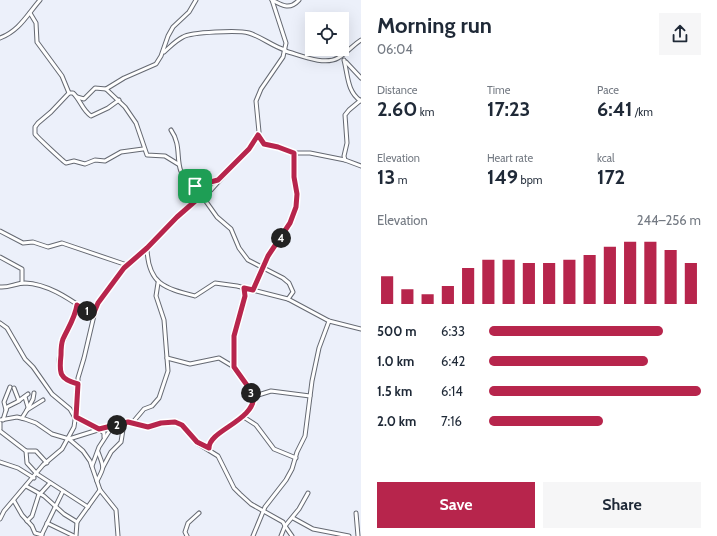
<!DOCTYPE html>
<meta charset="utf-8">
<style>
:root{--surface:#fff;--page:#f6f6f7;--text:#1f2937;--muted:#747a83;--accent:#b7254c}
body{margin:0;font-family:Cabin,sans-serif;background:var(--page);color:var(--text);height:100vh;display:flex;flex-direction:column;font-size:15px;white-space:nowrap}
*{box-sizing:border-box;margin:0}
p{font-size:13px;color:var(--muted)}
.icon{flex:none;width:22px;height:22px;fill:none;stroke:currentColor;stroke-width:2;stroke-linecap:round;stroke-linejoin:round}
.map{position:relative;flex:1;overflow:hidden}
.sheet{display:flex;flex-direction:column;background:var(--surface);width:356px}
.sheet>*{flex:none}
.fabs{position:absolute;left:305px;top:12px;display:grid;gap:8px}
.fabs a{display:grid;place-items:center;width:44px;height:44px;border-radius:0px;background:var(--surface);box-shadow:0 4px 16px #0002;font-size:20px}
.pin{position:absolute;display:grid;place-items:center;width:34px;height:34px;color:#fff;margin:-17px;border-radius:8px;box-shadow:0 2px 6px #0006}
.km{position:absolute;width:20px;height:20px;margin:-10px;border-radius:50%;background:#222;color:#fff;font-size:11px;line-height:20px;text-align:center}
.round{display:grid;place-items:center;flex:none;width:42px;height:42px;border-radius:0px;background:var(--page)}
.overview{display:flex;align-items:center;justify-content:space-between;height:68px;padding:0 16px}
h1{font-size:22px;font-weight:800;line-height:30px}
.metrics{display:grid;grid-template-columns:repeat(3,1fr);gap:6px;height:68px;padding:4px 16px}
.metrics div{display:grid;align-content:center}
.metrics b{font-size:20px;font-weight:800}
.metrics small{font-size:11px;font-weight:400}
.metrics p{font-size:11px}
.chart{height:112px;padding:8px 16px}
.chart p{display:flex;justify-content:space-between}
.chart svg{width:100%;height:72px;margin-top:4px;stroke:var(--accent);stroke-width:6}
.primary-button{display:flex;gap:8px;margin-top:auto;padding:8px 16px}
.primary-button a{flex:1;height:46px;border-radius:0px;background:var(--accent);color:#fff;font-size:16px;font-weight:800;line-height:46px;text-align:center}
.primary-button a+a{background:var(--page);color:var(--text)}
ul{padding:0 16px;list-style:none;font-size:13px}
li{display:grid;grid-template-columns:64px 48px 1fr;align-items:center;height:30px}
li i{height:10px;border-radius:5px;background:var(--accent)}
main{display:flex;flex:1;min-height:0}
.map>svg:first-child{display:block}
.lines{fill:none;stroke-linecap:round;stroke-linejoin:round}
.minor-casing{stroke:#656972;stroke-width:5}
.minor{stroke:#fff;stroke-width:3}
.route-casing{stroke:#fff;stroke-width:8}
.route{stroke:#b7254c;stroke-width:5}
</style>
<main>
<div class="map">
<svg width="361" height="536" viewBox="0 0 361 536">
<rect width="100%" height="100%" fill="#ecf0fa"/>
<g class="lines">
<defs>
<g id="minor">
<path d="M272 0C283 6 290 10 299 0"/>
<path d="M30 13 36 23 37 42 62 76 69 93"/>
<path d="M0 38C19 31 27 15 40 0"/>
<path d="M285 51C300 55 324 66 338 58 347 53 353 45 361 40"/>
<path d="M164 52C170 47 175 41 183 37 191 32 239 30 249 33 262 37 272 46 285 50"/>
<path d="M344 60C348 75 347 92 361 101"/>
<path d="M346 62 361 78"/>
<path d="M106 89 125 107 136 123 147 155 165 156 178 164"/>
<path d="M77 97 84 99 95 88 106 89 124 78 156 64 161 56 168 36 173 27 189 12 196 0"/>
<path d="M119 100 108 108 91 116C82 110 80 99 73 93H69L51 112 38 123 35 127V134C38 138 64 162 66 163L74 161 85 164 95 160 105 161 121 152 143 149"/>
<path d="M361 100 349 110 345 115 347 143 344 156 345 160 361 166"/>
<path d="M171 130C185 150 170 169 192 185L217 180"/>
<path d="M294 153H310L345 160"/>
<path d="M195 186 217 217 231 229 239 248 248 260 283 278 289 283 293 292 288 299"/>
<path d="M0 231 23 243 33 242 48 247 62 243 127 265"/>
<path d="M147 248C148 284 164 288 195 296L215 283 237 286 288 299 329 321 361 329"/>
<path d="M0 257 22 269V283"/>
<path d="M0 287C9 288 16 283 25 283 50 284 72 301 93 315"/>
<path d="M244 288 245 296 234 337V369L242 378 249 391 255 396 271 391 310 396"/>
<path d="M253 290 268 256 290 223 296 207 297 194 294 177V153L278 147 264 144 258 135"/>
<path d="M77 305C73 329 49 353 64 378L78 385"/>
<path d="M0 323 7 328 25 359 33 367 52 394 70 409 74 416 99 429 104 433V437"/>
<path d="M167 358 190 364 219 358 234 367"/>
<path d="M14 388 19 401"/>
<path d="M25 397 28 407"/>
<path d="M6 410 4 402 10 387"/>
<path d="M27 410 33 399 34 393"/>
<path d="M242 416 256 425 274 449 296 458"/>
<path d="M22 418 27 410 43 400"/>
<path d="M0 420 17 417 25 419 36 423 52 434 69 439 83 451 90 461 100 490 116 510 118 536"/>
<path d="M3 420 7 407 17 402 28 394"/>
<path d="M133 422 144 409 152 406 159 398 168 371 164 320 156 296 158 283"/>
<path d="M0 423V429"/>
<path d="M0 431 26 451 27 463 37 474 88 507"/>
<path d="M69 439 101 429 128 422 148 427 161 423 178 422 185 427 197 443 218 456 234 488 240 494 251 504 283 522 285 526 281 536"/>
<path d="M209 448C209 429 256 420 254 395"/>
<path d="M26 451H36L47 463"/>
<path d="M0 462 18 468 34 478"/>
<path d="M92 466 99 447 112 427"/>
<path d="M103 467 111 452 121 442 124 423"/>
<path d="M97 481C105 466 104 468 98 452"/>
<path d="M26 486 44 496 64 514 77 522"/>
<path d="M40 494 50 483"/>
<path d="M14 501 22 515 32 526 35 533 42 535"/>
<path d="M356 513 358 536"/>
<path d="M293 518 313 529 349 536"/>
<path d="M0 519 4 511 43 465 62 449 74 427 78 399V378L84 358 96 307 127 265 147 248 177 217 201 196 211 190 253 143 259 132 256 101 261 89 283 57 286 43 272 0"/>
<path d="M27 521 32 516 39 494"/>
<path d="M47 523 74 536"/>
<path d="M41 536 63 491"/>
<path d="M76 536 77 522 100 490"/>
<path d="M187 536 185 532 188 523 199 513"/>
<path d="M253 536 265 507 286 480 292 469 297 452 305 436 312 381 319 348 329 321"/>
<path d="M292 536 285 526 299 509 308 493"/>
</g>
</defs>
<use href="#minor" class="minor-casing"/>
<use href="#minor" class="minor"/>
</g>
<g class="lines">
<defs>
<path id="route" d="M258 135 264 144 278 147 294 153V177L297 194 296 207 290 223 268 256 253 290 244 288 245 296 234 336V367L254 395C255 421 209 430 209 448L197 442 182 425 175 422 161 423 148 427 128 422 99 429 76 417 78 384C59 379 59 373 61 355 61 350 61 344 63 339 68 328 75 318 77 305L93 315 98 303 124 268 147 248 177 217 201 196 195 186 218 180 249 149Z"/>
</defs>
<use href="#route" class="route-casing"/>
<use href="#route" class="route"/>
</g>
</svg>
<div class="fabs">
<a><svg class="icon" aria-label="locate" viewBox="0 0 24 24"><circle cx="12" cy="12" r="6"/><path d="M12 2v4M12 18v4M2 12h4M18 12h4"/></svg></a>
</div>
<div class="pin" style="left:195px;top:186px;background:#1e9e55"><svg class="icon" aria-label="arrive" viewBox="0 0 24 24"><path d="M6 21V4h12l-3 4 3 4H6"/></svg></div>
<b class="km" style="left:87px;top:311px">1</b>
<b class="km" style="left:117px;top:425px">2</b>
<b class="km" style="left:251px;top:393px">3</b>
<b class="km" style="left:281px;top:238px">4</b>
</div>
<section class="sheet">
<div class="overview"><div><h1>Morning run</h1><p>06:04</p></div><a class="round"><svg class="icon" aria-label="share" viewBox="0 0 24 24"><path d="M12 15V3M7 8l5-5 5 5M5 13v7h14v-7"/></svg></a></div>
<div class="metrics">
<div><p>Distance</p><b>2.60<small> km</small></b></div>
<div><p>Time</p><b>17:23</b></div>
<div><p>Pace</p><b>6:41<small> /km</small></b></div>
</div>
<div class="metrics">
<div><p>Elevation</p><b>13<small> m</small></b></div>
<div><p>Heart rate</p><b>149<small> bpm</small></b></div>
<div><p>kcal</p><b>172</b></div>
</div>
<div class="chart"><p><span>Elevation</span>244–256 m</p>
<svg viewBox="0 0 160 44" preserveAspectRatio="none"><path d="M5 44V27M15 44V35M25 44V38M35 44V33M45 44V22M55 44V17M65 44V17M75 44V19M85 44V19M95 44V17M105 44V14M115 44V9M125 44V6M135 44V6M145 44V11M155 44V19"/></svg>
</div>
<ul>
<li><b>500 m</b>6:33<i style="width:82%"></i></li>
<li><b>1.0 km</b>6:42<i style="width:75%"></i></li>
<li><b>1.5 km</b>6:14<i style="width:100%"></i></li>
<li><b>2.0 km</b>7:16<i style="width:54%"></i></li>
</ul>
<div class="primary-button"><a>Save</a><a>Share</a></div>
</section>
</main>
